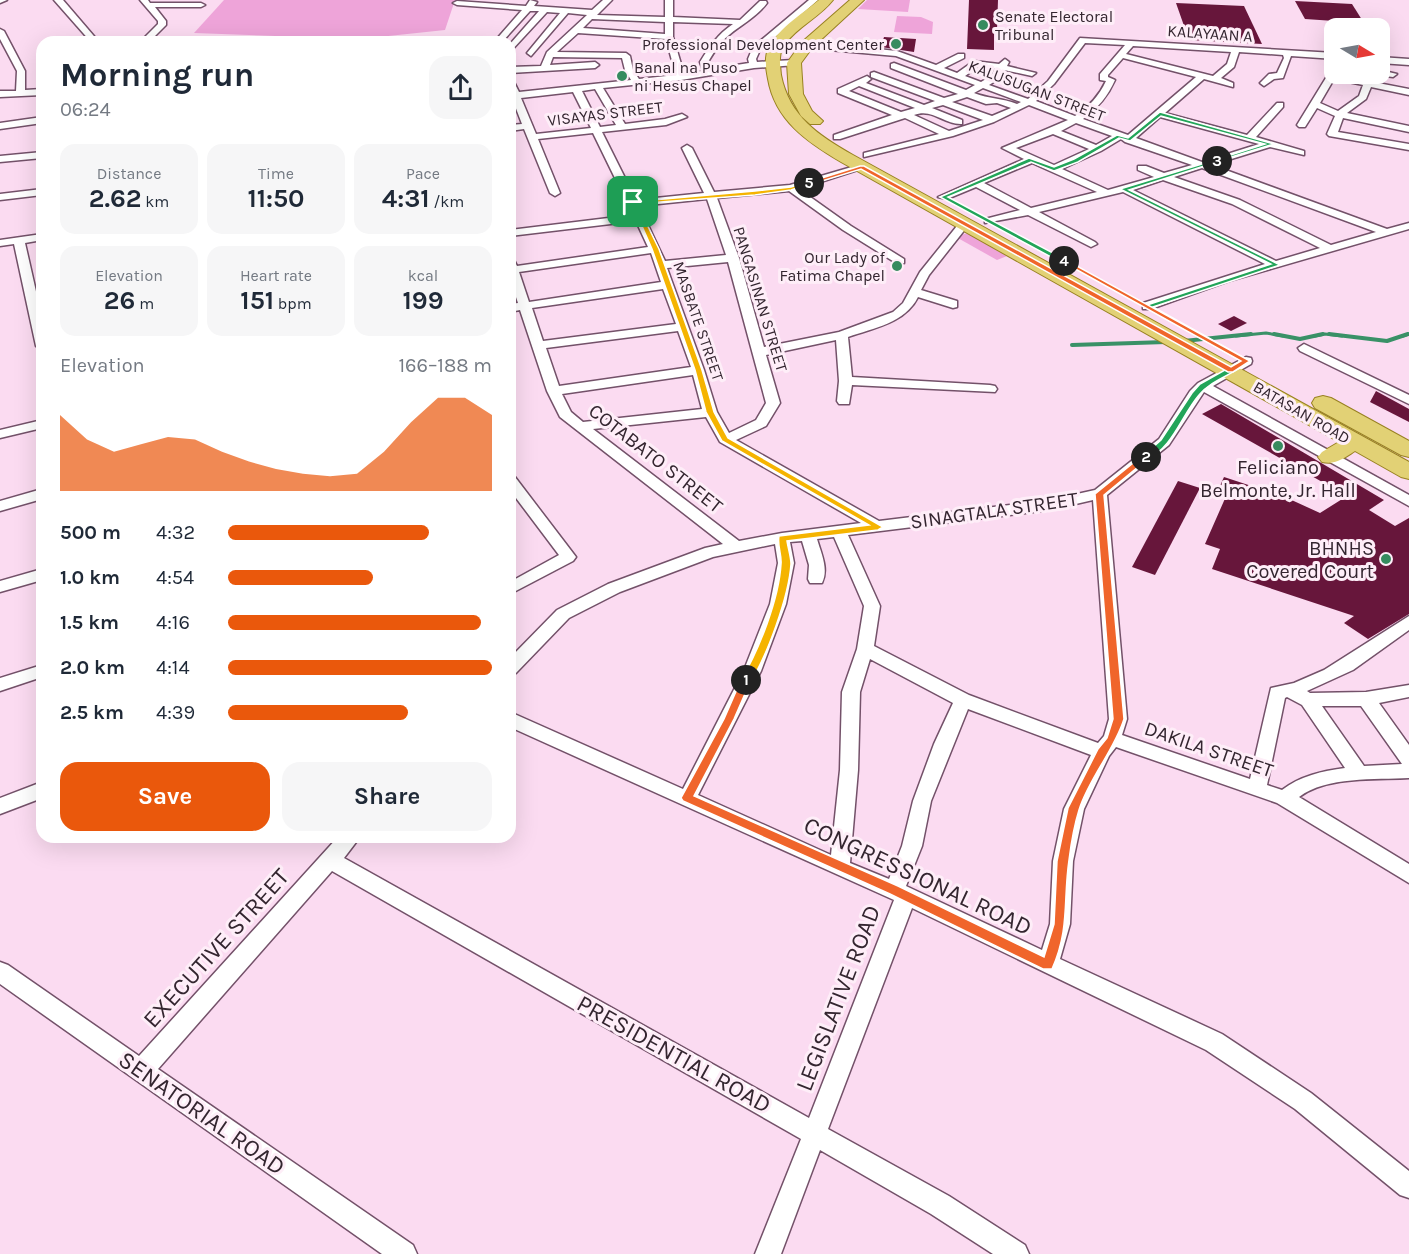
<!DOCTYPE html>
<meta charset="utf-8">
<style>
:root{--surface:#fff;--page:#f6f6f7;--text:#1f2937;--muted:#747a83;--accent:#ea580c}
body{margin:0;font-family:Karla,sans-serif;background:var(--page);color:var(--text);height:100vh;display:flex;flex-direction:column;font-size:22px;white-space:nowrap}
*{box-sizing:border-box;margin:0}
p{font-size:20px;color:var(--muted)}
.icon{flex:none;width:33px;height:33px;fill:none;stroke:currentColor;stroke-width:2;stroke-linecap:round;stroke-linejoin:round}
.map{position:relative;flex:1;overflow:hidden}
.panel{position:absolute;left:36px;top:36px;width:480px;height:807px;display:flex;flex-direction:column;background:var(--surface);border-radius:18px;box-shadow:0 6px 24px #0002}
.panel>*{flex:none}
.needle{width:39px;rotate:100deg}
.fabs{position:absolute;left:1324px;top:18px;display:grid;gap:12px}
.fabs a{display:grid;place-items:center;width:66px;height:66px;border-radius:12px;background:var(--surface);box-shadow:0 6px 24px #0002;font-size:30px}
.pin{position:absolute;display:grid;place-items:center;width:51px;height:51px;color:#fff;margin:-26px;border-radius:12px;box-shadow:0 3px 9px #0006}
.km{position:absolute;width:30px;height:30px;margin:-15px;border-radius:50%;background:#222;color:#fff;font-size:16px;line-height:30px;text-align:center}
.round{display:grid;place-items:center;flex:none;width:63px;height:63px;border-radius:18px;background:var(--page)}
.headline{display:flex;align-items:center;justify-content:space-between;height:102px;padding:0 24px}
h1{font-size:33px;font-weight:700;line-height:45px}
.stats{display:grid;grid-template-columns:repeat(3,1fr);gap:9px;height:102px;padding:6px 24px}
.stats div{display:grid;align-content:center;border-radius:15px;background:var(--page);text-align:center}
.stats b{font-size:26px;font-weight:700}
.stats small{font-size:16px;font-weight:400}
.stats p{font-size:16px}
.chart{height:168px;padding:12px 24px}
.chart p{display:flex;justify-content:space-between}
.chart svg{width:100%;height:108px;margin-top:6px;fill:var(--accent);opacity:.7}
.primary-button{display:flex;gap:12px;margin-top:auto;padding:12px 24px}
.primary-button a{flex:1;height:69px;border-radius:18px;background:var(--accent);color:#fff;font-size:24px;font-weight:700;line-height:69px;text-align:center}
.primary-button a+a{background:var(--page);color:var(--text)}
ul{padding:0 24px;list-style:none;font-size:20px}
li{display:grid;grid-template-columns:96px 72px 1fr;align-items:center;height:45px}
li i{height:15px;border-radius:8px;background:var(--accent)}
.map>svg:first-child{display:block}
.green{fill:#eea4d9}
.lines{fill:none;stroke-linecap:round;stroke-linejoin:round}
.stream-far1{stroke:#399167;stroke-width:3}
.stream{stroke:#399167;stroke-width:4}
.building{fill:#67163b}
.minor-casing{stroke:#735169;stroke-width:3}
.primary-casing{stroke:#988121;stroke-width:2}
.minor{fill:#fff;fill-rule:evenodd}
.primary{fill:#e2d175;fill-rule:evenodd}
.split-1{fill:#f5b400;stroke:#fff;stroke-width:1.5}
.split-2{fill:#f0652b;stroke:#fff;stroke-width:1.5}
.split-3{fill:#22a559;stroke:#fff;stroke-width:1.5}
.split-4{fill:#22a559;stroke:#fff;stroke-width:1.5}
.split-5{fill:#f0652b;stroke:#fff;stroke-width:1.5}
.split-6{fill:#f5b400;stroke:#fff;stroke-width:1.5}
.poi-dot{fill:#368b5f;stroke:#feeef8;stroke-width:2}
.labels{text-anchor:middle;stroke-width:6;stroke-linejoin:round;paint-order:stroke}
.far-poi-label{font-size:16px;fill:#342630;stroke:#feeef8;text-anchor:start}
.far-street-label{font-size:16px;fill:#342630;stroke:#feeef8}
.street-label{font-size:20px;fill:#342630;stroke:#feeef8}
.poi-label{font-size:20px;fill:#342630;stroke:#feeef8}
.near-street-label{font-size:24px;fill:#342630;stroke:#feeef8}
</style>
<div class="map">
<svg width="1409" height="1254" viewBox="0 0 1409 1254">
<rect width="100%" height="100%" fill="#fbdbf1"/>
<g class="green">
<path d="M224 0H455L445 30 360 39 194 33Z"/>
<path d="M867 0H910L908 12 858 9Z"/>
<path d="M897 16 921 17 933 22 932 34 894 32Z"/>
<path d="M967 233 1007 256 997 260 956 237Z"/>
</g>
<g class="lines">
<g class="stream-far1">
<path d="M1236 336 1266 333 1283 336"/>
<path d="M1315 336 1325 334 1342 336"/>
<path d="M1403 336 1409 334"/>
</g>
<g class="stream">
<path d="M1274 334 1300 339 1323 334"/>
<path d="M1329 334 1387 341 1408 334"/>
<path d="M1184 341 1251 334"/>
<path d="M1072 345 1166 342"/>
</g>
</g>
<g class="building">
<path d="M969 0H998L997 30H994V50L967 49Z"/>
<path d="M1295 1 1352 4 1364 23 1305 19Z"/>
<path d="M1176 3 1244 6 1262 44 1189 40Z"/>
<path d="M884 37 916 39 914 52 881 47Z"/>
<path d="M1234 316 1247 323 1231 331 1218 324Z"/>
<path d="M1376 391 1409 409V422L1370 402Z"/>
<path d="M1221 404 1384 500 1369 510 1395 526 1409 518V614L1368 639 1344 623 1354 616 1212 569 1220 549 1205 544 1227 494 1218 490 1224 477 1285 497 1320 513 1347 496 1202 414Z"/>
<path d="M1178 481 1200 488 1155 575 1132 567Z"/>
</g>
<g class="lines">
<defs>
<g id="minor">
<path d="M0 0H7L0 3Z"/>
<path d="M54 0H63L99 42H91Z"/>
<path d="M140 0H148L150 3H201L205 5 201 7H155L166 21V25L149 42H140L158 24V21Z"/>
<path d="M530 0 537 2 534 6 592 10 603 0H612L597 15 665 17V0H673V17L740 20 760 1H766L767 3C757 17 742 24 729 35 720 42 714 52 708 62L711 69 749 63 748 59 753 47 809 0H818L760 50 756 59 757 62 794 60 798 63 797 65 754 68 681 80 603 88 625 124 665 119 682 114 687 117 666 125 602 132 636 200 704 193 682 148 687 145 692 148 714 192 790 185 862 164 867 167 799 189 851 226 904 259V263H896L843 230 789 191 717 198 739 258 764 347 839 332 893 312 903 303 920 272 961 221 965 220 970 223 929 275 921 290 957 301V307L953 308 918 297C905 323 874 328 848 337L852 377 990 385 995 386 997 389 995 392 852 385 849 404H839L837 401 839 381 836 340 766 355 780 403 766 426 736 440 879 521 1050 500 1095 490 1159 439 1190 391 1198 383 1246 357 1251 358 1252 361 1251 364 1213 386 1409 495V506L1204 392 1169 445 1107 495 1127 719 1122 735 1250 779 1271 688 1294 683 1324 670 1409 616V630L1353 670 1307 691 1310 693 1366 692 1409 685V697L1379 703 1409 745V778C1375 780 1327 776 1299 797L1409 864V883L1277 803 1116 747 1109 756 1084 809 1073 861 1070 924 1060 959 1222 1034 1311 1093 1409 1171V1198L1400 1195 1295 1109 1206 1050 912 908 828 1129 949 1196 1025 1245 1029 1254H993L931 1214 820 1150 781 1254H755L801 1139 332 871 158 1069 413 1245 417 1254H382L0 984V962L8 965 139 1056 338 837H360L344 858 809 1118 894 900 510 727V712L683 789 744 670 770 604 778 563 775 544 713 557 620 592 569 618 516 673 510 675V658L557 610 608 584 705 548 723 544 560 417 547 391 520 310 510 312V304L518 303 510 279V259L514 260 517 266 648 247 636 221 510 236V230L633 215 593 133 538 139 560 193 555 196 550 193 524 129 510 131V125L522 124 512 98 510 99V79L514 82 519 92 631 80 625 70 622 58 553 57 550 65 595 62 599 65 595 68 510 73V67L541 66 547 52 587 15 568 13 531 56 527 53 560 13 547 12 510 52V44L539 11H530L502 42H494L522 10 457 5 453 3 457 1 526 6ZM592 19 665 22V34L583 28ZM673 22 733 24C718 34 709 47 700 62L703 71 684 74 673 37ZM578 33 666 39 676 75 639 79 633 70 630 56 626 53 557 52ZM595 89 616 125 600 127 582 91ZM573 92 591 128 536 134 521 98ZM707 199 726 255 665 261 639 206ZM651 253 661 282 529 302 519 272ZM728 262 766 403 756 420 729 433 717 412 704 370 667 268ZM663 289 676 324 543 341 532 308ZM678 331 691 367 559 386 546 348ZM693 375 702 409 583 422 571 412 562 394ZM706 417 720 442 861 523 782 533 739 541 593 429ZM1093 500 1109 719 1104 736 1098 743 969 695 874 646 880 606 848 535 1050 510ZM834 537 864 606 857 649 842 692 840 770 831 855 698 795 761 671 786 604 794 563 790 542 802 541 809 565 808 579 810 583H822C829 569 821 553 817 539ZM870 659 953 703 934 744 913 801 902 846 889 879 850 863 858 770 860 692ZM1287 697 1302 705 1345 768C1322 771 1300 776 1282 790L1267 785 1285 698ZM1322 706H1361L1402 764 1364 766ZM968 709 1091 755 1064 809 1053 861 1050 924 1042 950 906 886 922 846 931 801Z"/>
<path d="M0 29 4 31 25 71V90L42 89V95L0 97V91H16L17 71 0 39Z"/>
<path d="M1080 38 1335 53V59L1291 56 1283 78 1274 79 1264 86 1260 83 1269 74 1277 73 1284 58 1283 55 1239 52 1234 67 1221 78 1233 83V87L1204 79 1165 113 1247 135 1277 103H1283V107L1256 137 1304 151V155L1270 147 1212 165 1387 229 1409 223V229L1229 281 1151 309H1143V303L1265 264 1123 192 1039 212 1095 242 1097 244 1091 247 1028 215 985 223V219L1020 210 976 187 947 199 938 197 1024 159 1002 148 1068 120 1029 105 994 122 953 136 864 157V153L939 134 905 118 840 139H834V135L892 115 838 93V89L867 76 871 79 866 83 924 105 935 101 871 77V73L874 72 944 98 958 94 891 68V64L894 63 966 90 975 85 896 56 807 48 803 45 807 42 897 51 936 65 958 54H964V58L944 68 957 73 974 61 999 64 1005 59 1009 62 1007 66 1036 73 1032 76 1004 70 997 80 989 85 1028 99 1048 81ZM1085 43 1125 45 1100 74V80L1106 81C1099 96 1089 107 1075 116L1036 101 1054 84ZM1133 46 1231 52 1227 64 1213 76 1126 54ZM1123 58 1196 77 1128 135 1083 119C1098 108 1108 96 1115 80L1108 77V75ZM979 66 996 69 991 76 981 82 965 76ZM859 86 915 108 901 112 849 91ZM983 88 1021 102 1017 104C1002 98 989 99 974 93ZM967 97 986 104 997 103 1011 108 992 116 952 102ZM943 105 983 120 949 131 914 115C933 108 944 125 962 124V120L932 108ZM1160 117 1259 144 1202 162 1136 138ZM1076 123 1112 136 1096 145 1061 131ZM1053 134 1089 149 1054 165 1016 148ZM1121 139 1125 142 1192 165 1164 173 1146 166H1138V170L1154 177 1108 190 1062 169 1101 151ZM1032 163 1097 192 1031 208 984 183ZM1202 168 1376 232 1331 245 1240 200 1174 177ZM1163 180 1232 204 1320 248 1276 261 1133 190Z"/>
<path d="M1380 57 1409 59V65L1380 63Z"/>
<path d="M1335 67 1337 75 1409 89V95L1371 87 1366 99 1347 113 1409 126V132L1343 118 1338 132 1409 144V150L1329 136 1327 134 1335 116 1317 108 1305 127H1299L1297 125 1332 68ZM1334 79 1363 85 1359 96 1338 111 1320 103Z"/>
<path d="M1380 70 1397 74 1393 77 1377 75Z"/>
<path d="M42 117V123L0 129V123Z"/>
<path d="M42 152V158L0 162V156Z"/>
<path d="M42 189V195L0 200V194Z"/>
<path d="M42 234V240L25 243 42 318V350L36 346 14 244 0 246V240Z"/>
<path d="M1304 344 1409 395V404L1300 351 1298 348Z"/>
<path d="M42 420V428L0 438V430Z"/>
<path d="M510 476 515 477 576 557 573 561 510 594V582L559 555 510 490Z"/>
<path d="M42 489V499L0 511V501Z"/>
<path d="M42 569V580L0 592V581Z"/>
<path d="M42 665V677L0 691V678Z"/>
<path d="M42 782V798L0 814V798Z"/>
</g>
<g id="primary">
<path d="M819 0H833C820 17 798 26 785 44 778 53 780 64 781 75 789 116 819 136 853 155L1409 462V479L1401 477 1355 451C1344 458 1336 465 1322 462L1318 457 1322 452 1339 442 841 162C807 142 775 120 768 79 766 69 764 57 769 47 780 27 802 14 819 0Z"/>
<path d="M850 0H864L812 48 801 63 803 94 812 111 823 121 820 124H810L801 116 789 94 787 63 802 42Z"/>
<path d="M1323 396 1331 398 1409 441V457L1401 455 1315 408 1312 403 1315 398Z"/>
</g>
</defs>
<use href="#minor" class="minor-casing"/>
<use href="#primary" class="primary-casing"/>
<use href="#minor" class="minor"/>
<use href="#primary" class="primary"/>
</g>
<path class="split-1" d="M631 201 636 202 659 249 702 370 714 412 728 438 883 527 878 530 787 541C788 548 791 557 791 564 789 596 767 656 750 683L746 684 741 680C759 650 779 599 781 564 782 555 777 545 779 536L869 525 722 441 706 412 695 370 652 249Z"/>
<path class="split-2" d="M1143 455 1150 457 1104 495 1124 719C1114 751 1089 778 1079 810 1074 826 1071 844 1069 860 1063 900 1070 929 1052 969H1043L890 894 683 801 681 798 724 719 741 680 743 678H750L751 680 734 719 694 796 898 886 1044 957 1054 924 1057 861 1068 808 1098 749 1107 738 1113 719 1095 494Z"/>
<path class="split-3" d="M1215 160 1220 161 1129 190 1280 265 1153 307 1250 361C1235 374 1212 379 1199 395 1181 416 1173 448 1146 460L1142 457 1161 440 1192 393 1200 384 1241 361 1144 306 1271 264 1120 189Z"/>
<path class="split-4" d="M1160 112 1274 144 1215 162V160L1265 144 1161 116 1130 141 1119 138 1078 162 1054 171 1031 162 948 197 1066 260 1064 264 940 197 1029 158 1054 167 1074 159 1117 135 1128 138Z"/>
<path class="split-5" d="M860 166H864L1231 367 1241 361 1061 261 1066 260 1250 361 1233 372H1228L861 169 809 185 806 183Z"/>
<path class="split-6" d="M807 182 812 183 791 190 755 195 633 204 630 202 755 191 791 187Z"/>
<g class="poi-dot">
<circle cx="983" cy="25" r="6"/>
<circle cx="896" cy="44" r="6"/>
<circle cx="622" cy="76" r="6"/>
<circle cx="897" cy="266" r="6"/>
<circle cx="1278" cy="446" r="6"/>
<circle cx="1386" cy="559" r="6"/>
</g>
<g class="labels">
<g class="far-poi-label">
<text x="995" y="22">Senate Electoral<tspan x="995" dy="18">Tribunal</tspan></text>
<text x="884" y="50" text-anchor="end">Professional Development Center</text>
<text x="634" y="73">Banal na Puso<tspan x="634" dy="18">ni Hesus Chapel</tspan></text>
<text x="885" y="263" text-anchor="end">Our Lady of<tspan x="885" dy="18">Fatima Chapel</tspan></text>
</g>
<g class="far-street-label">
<text transform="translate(1210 33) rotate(4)" y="6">KALAYAAN A</text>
<text transform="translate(1037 90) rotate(21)" y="6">KALUSUGAN STREET</text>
<text transform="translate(605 113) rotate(-7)" y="6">VISAYAS STREET</text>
<text transform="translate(761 299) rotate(73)" y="6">PANGASINAN STREET</text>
<text transform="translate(699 321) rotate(71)" y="6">MASBATE STREET</text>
<text transform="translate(1302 412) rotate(30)" y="6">BATASAN ROAD</text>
</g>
<g class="street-label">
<text transform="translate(656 458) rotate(38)" y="7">COTABATO STREET</text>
<text transform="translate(994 510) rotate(-8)" y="7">SINAGTALA STREET</text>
<text transform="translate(1209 749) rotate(19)" y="7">DAKILA STREET</text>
</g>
<g class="poi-label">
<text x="1278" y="474">Feliciano<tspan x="1278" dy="23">Belmonte, Jr. Hall</tspan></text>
<text x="1374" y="555" text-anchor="end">BHNHS<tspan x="1374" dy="23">Covered Court</tspan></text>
</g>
<g class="near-street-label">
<text transform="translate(918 876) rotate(25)" y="8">CONGRESSIONAL ROAD</text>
<text transform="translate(216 948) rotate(-48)" y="8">EXECUTIVE STREET</text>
<text transform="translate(838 998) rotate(-69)" y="8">LEGISLATIVE ROAD</text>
<text transform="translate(674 1054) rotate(29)" y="8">PRESIDENTIAL ROAD</text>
<text transform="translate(202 1113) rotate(35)" y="8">SENATORIAL ROAD</text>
</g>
</g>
</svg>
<div class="fabs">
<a><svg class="needle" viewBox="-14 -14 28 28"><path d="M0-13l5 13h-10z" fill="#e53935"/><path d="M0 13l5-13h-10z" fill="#747a83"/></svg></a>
</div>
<div class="pin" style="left:633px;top:202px;background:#1e9e55"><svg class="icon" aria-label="arrive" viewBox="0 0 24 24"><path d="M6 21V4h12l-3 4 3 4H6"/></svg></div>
<b class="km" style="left:746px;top:680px">1</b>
<b class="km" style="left:1146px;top:457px">2</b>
<b class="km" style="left:1217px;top:161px">3</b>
<b class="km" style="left:1064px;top:261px">4</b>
<b class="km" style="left:809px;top:183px">5</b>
<section class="panel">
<div class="headline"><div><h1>Morning run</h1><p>06:24</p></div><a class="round"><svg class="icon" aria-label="share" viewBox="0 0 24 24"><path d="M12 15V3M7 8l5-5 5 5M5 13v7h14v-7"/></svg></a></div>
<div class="stats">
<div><p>Distance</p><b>2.62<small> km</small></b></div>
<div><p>Time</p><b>11:50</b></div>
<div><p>Pace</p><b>4:31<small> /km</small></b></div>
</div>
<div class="stats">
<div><p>Elevation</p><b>26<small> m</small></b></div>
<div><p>Heart rate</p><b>151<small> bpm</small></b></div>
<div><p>kcal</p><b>199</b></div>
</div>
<div class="chart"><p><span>Elevation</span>166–188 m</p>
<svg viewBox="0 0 160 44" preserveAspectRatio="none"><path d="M0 44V13L10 23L20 28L30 25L40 22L50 23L60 28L70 32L80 35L90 37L100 38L110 37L120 28L130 16L140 6L150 6L160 13V44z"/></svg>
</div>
<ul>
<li><b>500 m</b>4:32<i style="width:76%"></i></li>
<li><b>1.0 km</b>4:54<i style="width:55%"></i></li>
<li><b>1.5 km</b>4:16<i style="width:96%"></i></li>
<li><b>2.0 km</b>4:14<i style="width:100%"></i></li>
<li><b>2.5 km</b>4:39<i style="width:68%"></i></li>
</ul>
<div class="primary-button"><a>Save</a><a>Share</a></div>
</section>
</div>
